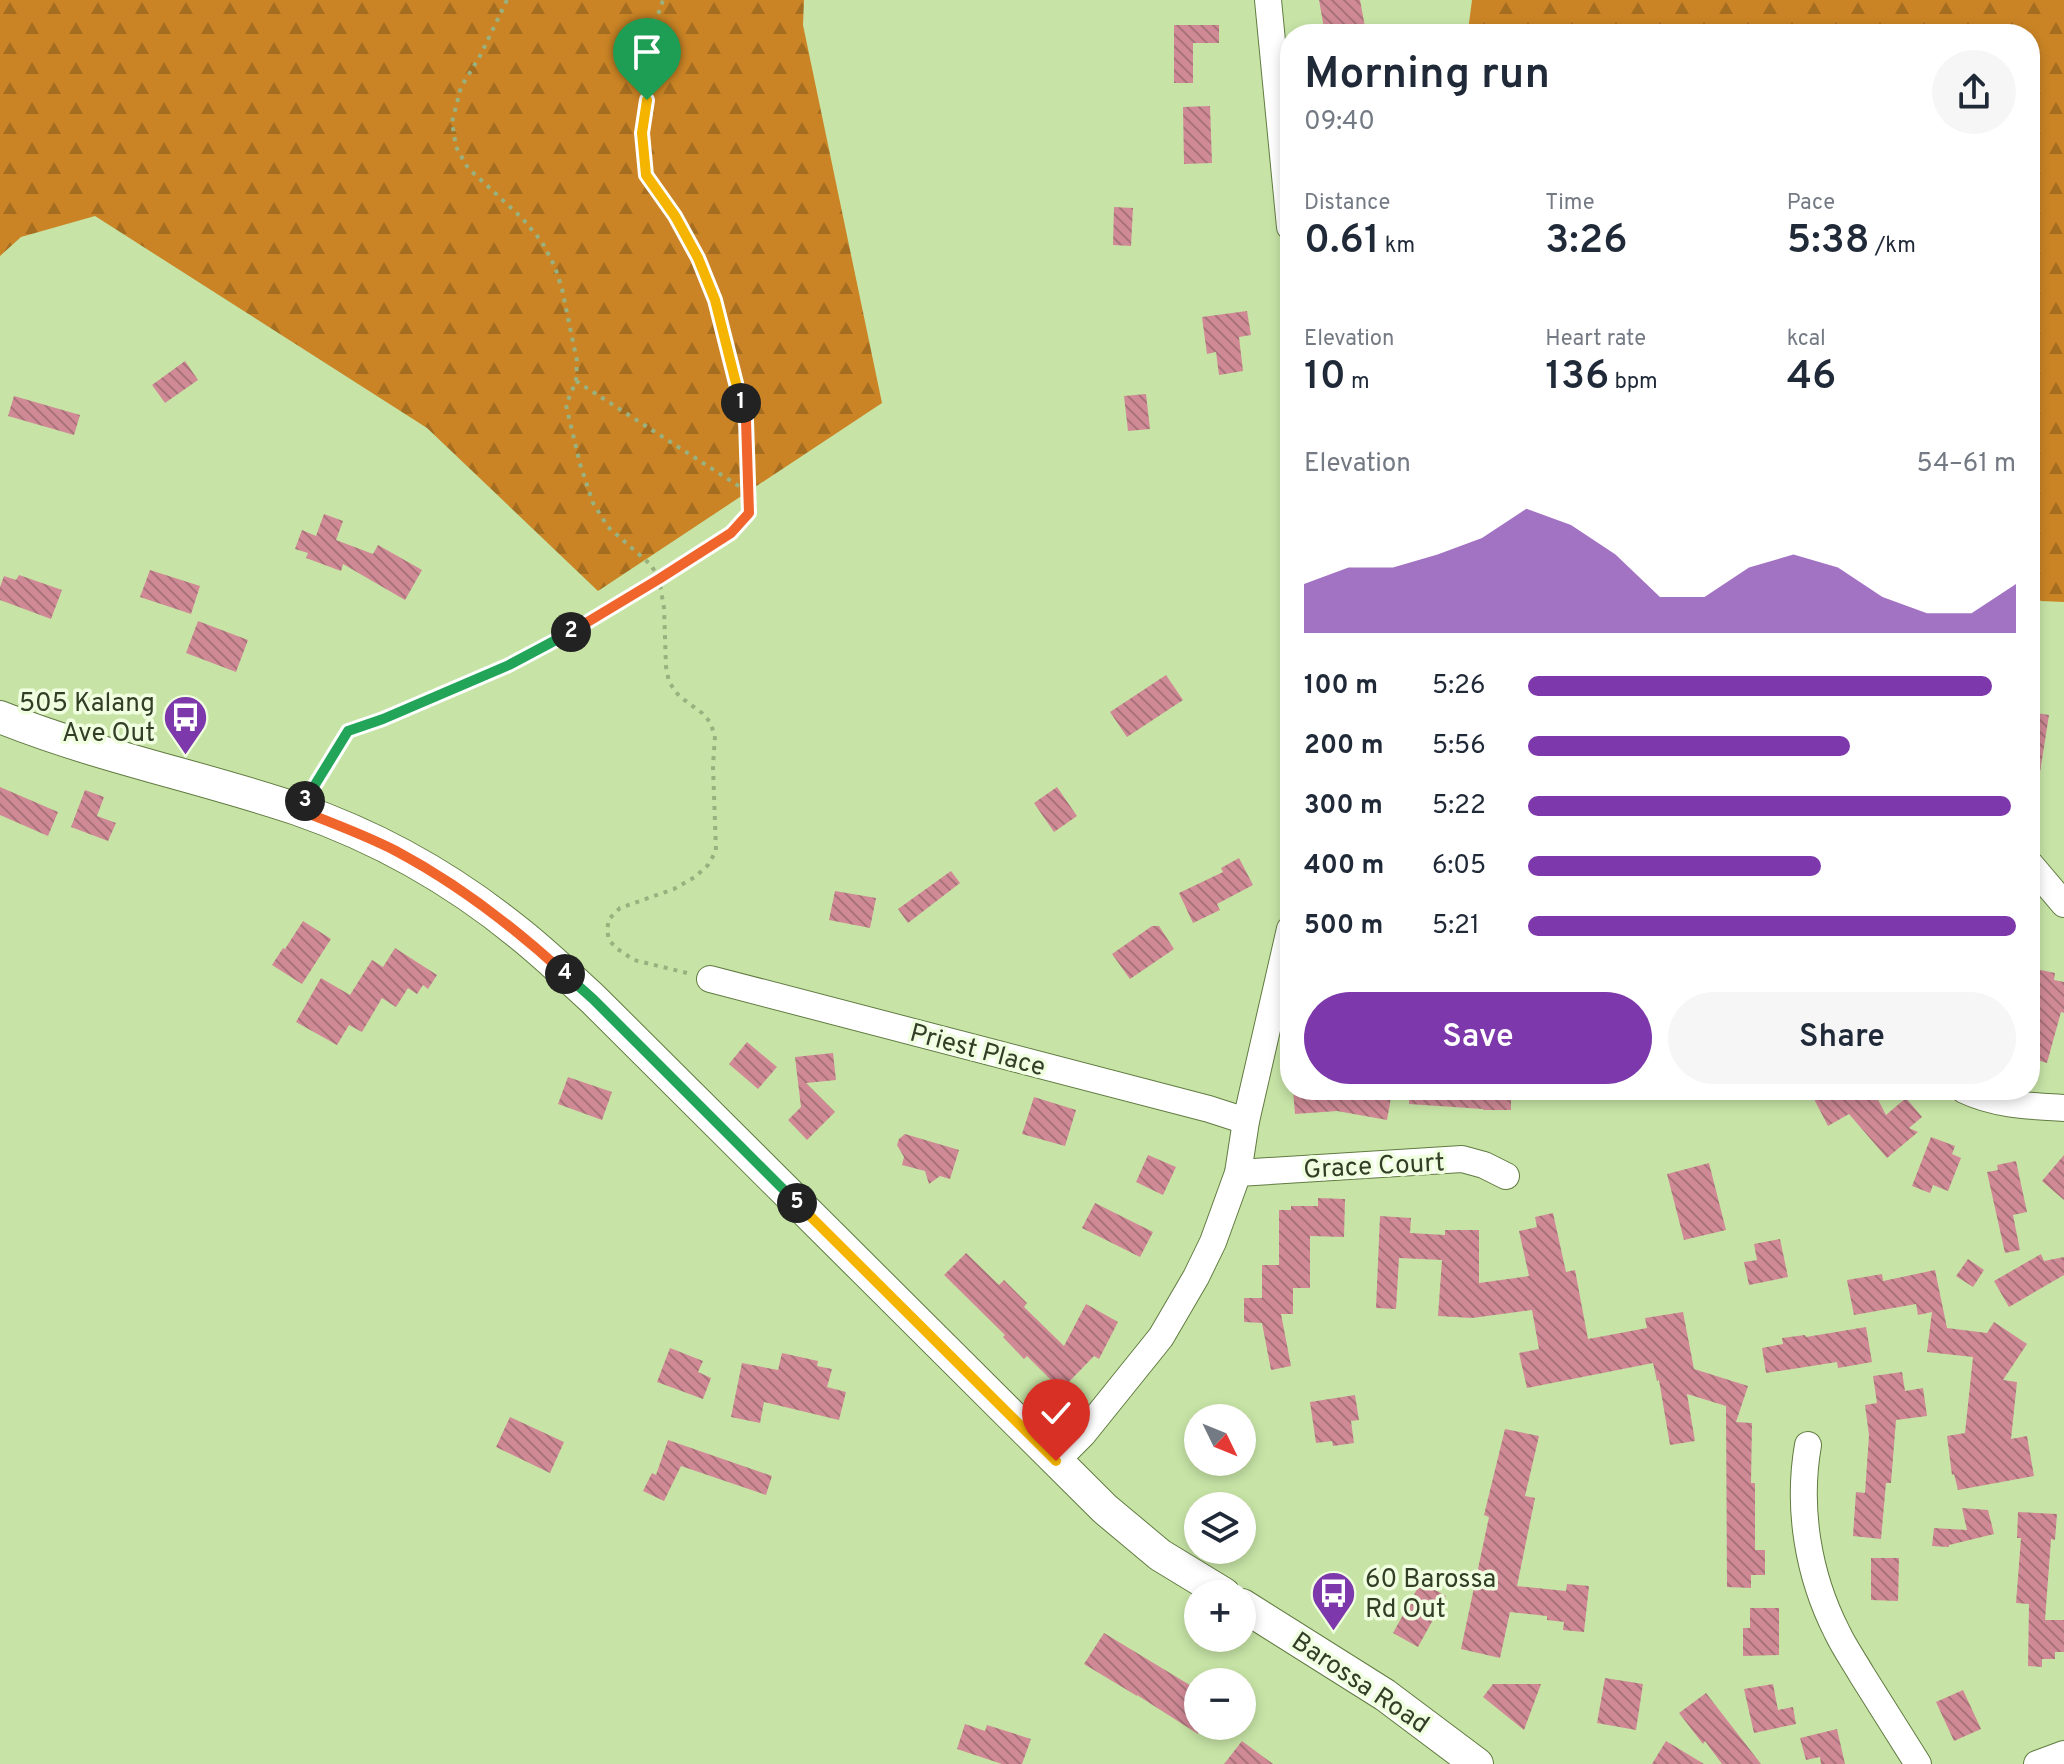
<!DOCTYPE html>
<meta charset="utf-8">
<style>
:root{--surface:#fff;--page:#f6f6f7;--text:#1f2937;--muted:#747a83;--accent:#7d38ab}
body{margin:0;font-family:Overpass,sans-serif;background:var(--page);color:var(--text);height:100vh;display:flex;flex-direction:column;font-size:30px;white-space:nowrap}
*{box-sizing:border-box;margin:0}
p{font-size:26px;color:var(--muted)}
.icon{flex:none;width:44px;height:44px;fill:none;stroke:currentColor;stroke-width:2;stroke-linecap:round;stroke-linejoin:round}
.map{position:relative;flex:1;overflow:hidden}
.drawer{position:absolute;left:1280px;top:24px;width:760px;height:1076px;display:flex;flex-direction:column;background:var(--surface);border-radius:32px;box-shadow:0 4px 12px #0003}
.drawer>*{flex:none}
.needle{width:52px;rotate:133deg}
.buttons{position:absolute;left:1184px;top:1404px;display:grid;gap:16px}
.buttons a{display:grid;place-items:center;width:72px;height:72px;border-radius:50%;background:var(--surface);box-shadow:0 4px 12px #0003;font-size:40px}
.pin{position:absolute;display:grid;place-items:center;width:68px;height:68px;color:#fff;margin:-82px -34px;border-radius:50% 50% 50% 0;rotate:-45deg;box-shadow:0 0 8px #0007}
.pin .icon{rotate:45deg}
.km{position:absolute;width:40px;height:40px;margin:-20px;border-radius:50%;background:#222;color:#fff;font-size:22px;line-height:40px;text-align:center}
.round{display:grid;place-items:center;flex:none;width:84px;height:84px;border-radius:42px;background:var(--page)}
.head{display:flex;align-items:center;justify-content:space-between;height:136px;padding:0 24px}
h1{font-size:44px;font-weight:600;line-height:60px}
.figures{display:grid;grid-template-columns:repeat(3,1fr);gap:12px;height:136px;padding:8px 24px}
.figures div{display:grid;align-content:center}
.figures b{font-size:40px;font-weight:600}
.figures small{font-size:22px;font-weight:400}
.figures p{font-size:22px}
.chart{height:224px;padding:16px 24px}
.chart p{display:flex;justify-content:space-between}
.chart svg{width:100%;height:144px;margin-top:8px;fill:var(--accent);opacity:.7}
.primary-button{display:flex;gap:16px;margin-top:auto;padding:16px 24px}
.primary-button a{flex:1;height:92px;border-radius:48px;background:var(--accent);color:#fff;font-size:32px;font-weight:600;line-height:92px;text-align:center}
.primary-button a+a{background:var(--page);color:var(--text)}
ul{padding:0 24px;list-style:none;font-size:26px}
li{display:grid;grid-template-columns:128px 96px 1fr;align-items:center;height:60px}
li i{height:20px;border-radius:10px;background:var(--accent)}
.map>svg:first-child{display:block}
.forest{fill:url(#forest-firs)}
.building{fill:url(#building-back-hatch)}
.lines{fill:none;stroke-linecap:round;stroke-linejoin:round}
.minor-casing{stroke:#617b41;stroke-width:28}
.tertiary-casing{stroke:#617b41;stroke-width:34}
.path{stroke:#99b17f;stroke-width:4;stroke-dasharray:4 6;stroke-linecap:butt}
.minor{stroke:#fff;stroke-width:26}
.tertiary{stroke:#fff;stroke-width:32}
.split-1-casing{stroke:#fff;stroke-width:16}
.split-2-casing{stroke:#fff;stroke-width:16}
.split-3-casing{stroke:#fff;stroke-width:16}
.split-4-casing{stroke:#fff;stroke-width:16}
.split-5-casing{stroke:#fff;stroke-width:16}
.split-6-casing{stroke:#fff;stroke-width:16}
.split-1{stroke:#f5b400;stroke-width:10}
.split-2{stroke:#f0652b;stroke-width:10}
.split-3{stroke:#22a559;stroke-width:10}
.split-4{stroke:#f0652b;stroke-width:10}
.split-5{stroke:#22a559;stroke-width:10}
.split-6{stroke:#f5b400;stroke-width:10}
.labels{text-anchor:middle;stroke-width:7;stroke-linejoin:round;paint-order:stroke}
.poi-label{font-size:26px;fill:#333e26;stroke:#f0ffe0;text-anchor:end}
.street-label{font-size:26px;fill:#333e26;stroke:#f0ffe0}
</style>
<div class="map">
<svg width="2064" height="1764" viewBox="0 0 2064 1764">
<defs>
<pattern id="forest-firs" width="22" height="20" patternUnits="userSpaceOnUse" patternTransform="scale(2)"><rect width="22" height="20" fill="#ca8425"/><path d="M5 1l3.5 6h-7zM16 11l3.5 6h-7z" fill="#a56d20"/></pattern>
<pattern id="building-back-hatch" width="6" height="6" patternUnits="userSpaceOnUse" patternTransform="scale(2)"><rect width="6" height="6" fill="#d08a96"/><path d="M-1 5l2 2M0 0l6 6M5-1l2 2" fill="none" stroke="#a9727a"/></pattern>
</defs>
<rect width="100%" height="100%" fill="#c7e4a6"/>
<g class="forest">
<path d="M0 0H804L803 25 882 403 598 591 427 428 95 216 21 237 0 256Z"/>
<path d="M1472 0H2064V602L2041 601 2030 592V34H1461L1468 31Z"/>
</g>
<g class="building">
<path d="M1319 0H1360L1365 27 1351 30 1352 34H1325Z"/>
<path d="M1174 25H1219V43H1193V83H1174Z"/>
<path d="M1210 106 1212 163 1184 164 1183 107Z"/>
<path d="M1114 207 1133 208 1131 246 1113 245Z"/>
<path d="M1247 311 1251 335 1239 337 1243 371 1219 375 1216 352 1207 354 1202 317Z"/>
<path d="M185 361 198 380 165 403 152 385Z"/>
<path d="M1146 394 1150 429 1128 431 1124 396Z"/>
<path d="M14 396 80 415 74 435 8 416Z"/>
<path d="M324 514 343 521 336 540 373 554 378 545 422 570 405 600 343 564 341 571 306 558 308 553 295 549 302 530 316 536Z"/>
<path d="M150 570 200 586 191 614 140 597Z"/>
<path d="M19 575 62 590 51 619 0 600V587L4 576 16 580Z"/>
<path d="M198 621 248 640 236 672 186 653Z"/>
<path d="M1166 675 1183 700 1127 737 1110 712Z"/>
<path d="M2030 712 2049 715 2040 772H2030Z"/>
<path d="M0 787 58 812 48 836 0 815Z"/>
<path d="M1057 787 1077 816 1054 832 1034 803Z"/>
<path d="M85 790 104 797 97 816 116 823 108 841 71 827Z"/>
<path d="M1239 858 1253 885 1217 904 1220 910 1193 923 1179 893 1223 872 1221 868Z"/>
<path d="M951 871 960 883 908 923 898 909Z"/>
<path d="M835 891 876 898 870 928 829 920Z"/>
<path d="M303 921 331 939 302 984 272 965 283 948 285 949Z"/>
<path d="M1152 926H1159L1174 949 1130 979 1112 954Z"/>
<path d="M395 948 437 975 428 989 423 985 417 994 408 988 396 1007 382 998 362 1032 349 1025 337 1045 296 1022 321 978 350 995 372 960 383 967Z"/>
<path d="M2036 969 2055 973 2054 980 2064 982V1013L2061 1012 2047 1063 2030 1058V995Z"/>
<path d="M747 1042 777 1067 758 1089 729 1064Z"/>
<path d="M833 1053 836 1080 806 1083 835 1112 807 1140 788 1120 801 1107 795 1057Z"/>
<path d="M568 1077 612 1092 602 1120 558 1104Z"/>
<path d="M1293 1090H1380L1392 1092 1387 1120 1337 1111 1295 1114Z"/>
<path d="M1409 1090H1511V1110H1483V1109L1409 1104Z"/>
<path d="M1827 1090H1873L1886 1115 1906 1098 1922 1117 1909 1128 1918 1132 1887 1158 1849 1114 1828 1126 1813 1097Z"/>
<path d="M1034 1097 1076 1110 1065 1146 1022 1134Z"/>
<path d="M905 1134 959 1150 950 1179 940 1176 929 1184 925 1171 902 1165 904 1157 897 1145 899 1139Z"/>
<path d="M1931 1137 1955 1146 1952 1154 1961 1158 1948 1191 1933 1185 1930 1193 1912 1186Z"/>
<path d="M1148 1155 1176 1167 1163 1195 1136 1182Z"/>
<path d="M2064 1155V1200L2042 1181Z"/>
<path d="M2016 1161 2027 1212 2013 1215 2020 1250 2005 1253 1987 1172 1998 1170 1997 1165Z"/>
<path d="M1709 1163 1726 1230 1684 1240 1667 1174Z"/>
<path d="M1318 1198 1345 1199 1344 1237 1310 1236V1288H1293V1314H1281L1291 1366 1271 1370 1262 1323 1244 1322V1298H1262V1265H1279V1210H1291V1206H1318Z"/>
<path d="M1095 1203 1153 1232 1140 1257 1082 1228Z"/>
<path d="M1553 1213 1566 1272 1575 1270 1588 1339 1647 1328 1645 1318 1683 1312 1694 1369 1748 1386 1736 1422 1752 1423 1751 1483H1755V1550H1765V1575H1751V1588L1727 1587 1726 1406 1687 1394 1695 1441 1670 1445 1659 1380 1657 1381 1653 1363 1527 1388 1519 1353 1539 1349 1532 1310 1472 1318 1438 1316 1442 1260 1399 1258 1396 1309 1376 1308 1380 1216 1411 1218 1410 1233 1445 1235V1230H1479V1283L1529 1276 1519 1231 1537 1227 1535 1217Z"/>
<path d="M1780 1239 1788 1277 1749 1285 1744 1262 1757 1260 1754 1244Z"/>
<path d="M966 1253 999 1285 1004 1280 1027 1303 1024 1307 1064 1346 1086 1304 1118 1322 1099 1359 1094 1356 1061 1390 1027 1356 1024 1359 1003 1337 1005 1335 944 1275Z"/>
<path d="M2041 1254 2044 1261 2064 1257V1275L2009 1307 1994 1281Z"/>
<path d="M1968 1259 1984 1270 1973 1287 1956 1276Z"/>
<path d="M1935 1270 1947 1328 1987 1333 1994 1322 2027 1344 2003 1380 2017 1382 2011 1439 2027 1436 2034 1476 1958 1490 1954 1474 1952 1475 1947 1436 1965 1433 1973 1357 1927 1352 1932 1312 1918 1315 1916 1304 1854 1315 1847 1280 1882 1274 1883 1281Z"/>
<path d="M1866 1327 1872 1362 1838 1368 1837 1362 1766 1373 1762 1348 1783 1344 1782 1338 1805 1335 1806 1337Z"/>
<path d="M670 1348 703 1361 698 1372 711 1378 703 1399 657 1382Z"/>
<path d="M782 1353 818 1361 817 1366 832 1369 827 1387 846 1392 839 1420 764 1402 760 1423 731 1417 742 1363 778 1370Z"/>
<path d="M1902 1372 1905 1391 1923 1388 1927 1416 1896 1420 1891 1483H1886L1881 1539 1853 1536 1856 1492 1865 1493 1869 1435 1865 1405 1877 1403 1873 1376Z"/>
<path d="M1355 1395 1359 1420 1351 1421 1354 1443 1333 1446 1332 1441 1316 1443 1310 1402Z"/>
<path d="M510 1417 564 1442 550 1473 496 1447Z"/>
<path d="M1505 1429 1539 1436 1525 1496 1535 1498 1517 1586 1566 1591 1567 1584 1589 1586 1584 1632 1563 1630 1564 1622 1547 1620V1616L1510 1612 1500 1658 1461 1649 1489 1517 1484 1515Z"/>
<path d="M668 1440 772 1476 766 1495 681 1466 664 1501 643 1491 652 1473 656 1475Z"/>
<path d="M1962 1508 1988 1510 1994 1534 1949 1545V1547L1932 1546 1934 1528 1967 1530Z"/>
<path d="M2018 1512 2057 1514 2055 1540 2051 1539 2045 1620H2064V1652H2055V1659H2042V1667L2028 1666 2029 1604 2016 1603 2021 1538H2017Z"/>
<path d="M1871 1558H1899L1898 1601 1871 1600Z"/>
<path d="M1421 1582 1446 1596 1418 1647 1393 1633Z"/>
<path d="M1750 1608H1779V1655L1743 1656V1628H1750Z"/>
<path d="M1104 1633 1198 1690V1734L1137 1695V1696L1084 1664Z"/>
<path d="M1605 1678 1643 1684 1636 1730 1597 1723Z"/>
<path d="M1493 1684H1541L1524 1730 1483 1697Z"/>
<path d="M1773 1684 1778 1710 1793 1707 1796 1724 1754 1733 1744 1689Z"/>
<path d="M1963 1690 1981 1729 1954 1741 1936 1702Z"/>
<path d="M1706 1693 1761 1764H1722L1705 1741 1703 1744 1679 1713Z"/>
<path d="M965 1724 985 1731 987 1725 1031 1739 1022 1764H1002L957 1749Z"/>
<path d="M1837 1729 1845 1764H1821L1820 1757 1806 1760 1800 1738Z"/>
<path d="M1242 1741 1273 1764H1224Z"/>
<path d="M1666 1741 1704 1764H1652Z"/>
</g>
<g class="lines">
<defs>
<g id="minor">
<path d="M1268 0 1290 227"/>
<path d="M2030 864 2064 904"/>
<path d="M710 979 1209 1109 1246 1121"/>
<path d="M1964 1090C1995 1105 2030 1106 2064 1108"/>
<path d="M1238 1173 1462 1159 1484 1165 1506 1176"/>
<path d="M1808 1445C1797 1508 1808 1575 1837 1632 1844 1647 1854 1661 1862 1675 1881 1705 1899 1734 1918 1764"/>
<path d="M1056 1461 1083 1434 1161 1337 1196 1277 1213 1242 1238 1173 1246 1121 1290 929"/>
<path d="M2037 1764 2064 1754"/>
</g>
<g id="tertiary">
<path d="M0 717C97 756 199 776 297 809 378 837 454 880 520 934 545 954 569 977 593 999L1105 1509 1160 1555 1224 1594"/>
<path d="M1242 1605 1385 1695 1477 1764"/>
</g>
</defs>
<use href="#minor" class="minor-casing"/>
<use href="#tertiary" class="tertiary-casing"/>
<g class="path">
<path d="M507 0 480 56 461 87 452 122 456 147 468 168 522 218 542 242 555 267 562 289 577 361 576 381 566 405 580 464 593 503 608 527 651 565 659 579 664 608 666 667 669 682 679 696 702 713 710 722 715 736 713 766 716 851 708 865 695 877 674 889 620 908 609 919 607 930 609 940 616 948 634 960 691 974"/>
<path d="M576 381 748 492"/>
<path d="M313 787 348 731 383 719 509 665 592 621 731 533 749 513 746 420 715 300 698 258 675 216 646 175 642 133 647 100 649 31 659 12 663 0"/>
</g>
<use href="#minor" class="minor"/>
<use href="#tertiary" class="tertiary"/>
</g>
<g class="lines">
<defs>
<path id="split-1" d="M647 100 642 133 646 175 675 216 698 258 715 300 741 403"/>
<path id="split-2" d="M571 632 659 579 731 533 749 513 746 420 741 403"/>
<path id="split-3" d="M305 801 348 731 383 719 509 665 571 632"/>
<path id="split-4" d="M305 801 299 810C332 823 365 835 396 851 458 884 514 927 565 974"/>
<path id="split-5" d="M565 974 593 999 797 1203"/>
<path id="split-6" d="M797 1203 1056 1461"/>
</defs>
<use href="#split-1" class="split-1-casing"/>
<use href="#split-2" class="split-2-casing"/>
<use href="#split-3" class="split-3-casing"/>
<use href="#split-4" class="split-4-casing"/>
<use href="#split-5" class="split-5-casing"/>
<use href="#split-6" class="split-6-casing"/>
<use href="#split-1" class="split-1"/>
<use href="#split-2" class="split-2"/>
<use href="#split-3" class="split-3"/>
<use href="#split-4" class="split-4"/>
<use href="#split-5" class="split-5"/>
<use href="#split-6" class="split-6"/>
</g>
<defs>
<symbol id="bus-pin" viewBox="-11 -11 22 30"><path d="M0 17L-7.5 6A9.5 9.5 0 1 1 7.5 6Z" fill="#7d38ab" stroke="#f0ffe0"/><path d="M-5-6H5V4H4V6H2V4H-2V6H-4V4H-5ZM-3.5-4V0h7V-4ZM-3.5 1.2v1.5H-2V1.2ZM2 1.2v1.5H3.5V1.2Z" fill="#fff"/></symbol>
</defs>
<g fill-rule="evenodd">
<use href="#bus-pin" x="160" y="692" width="51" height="69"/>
<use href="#bus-pin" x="1308" y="1568" width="51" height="69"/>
</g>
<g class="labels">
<g class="poi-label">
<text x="155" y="711">505 Kalang<tspan x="155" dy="30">Ave Out</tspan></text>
<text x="1365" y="1587" text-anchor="start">60 Barossa<tspan x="1365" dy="30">Rd Out</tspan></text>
</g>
<g class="street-label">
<text transform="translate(978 1049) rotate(15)" y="9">Priest Place</text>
<text transform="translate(1374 1165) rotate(-3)" y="9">Grace Court</text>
<text transform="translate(1361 1682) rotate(34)" y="9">Barossa Road</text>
</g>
</g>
</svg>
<div class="buttons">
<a><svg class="needle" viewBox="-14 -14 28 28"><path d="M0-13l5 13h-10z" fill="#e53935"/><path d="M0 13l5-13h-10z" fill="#747a83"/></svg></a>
<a><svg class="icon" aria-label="layers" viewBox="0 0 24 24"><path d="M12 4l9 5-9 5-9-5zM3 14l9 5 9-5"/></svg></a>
<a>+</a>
<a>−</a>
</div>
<div class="pin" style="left:647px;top:100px;background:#1e9e55"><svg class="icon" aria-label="arrive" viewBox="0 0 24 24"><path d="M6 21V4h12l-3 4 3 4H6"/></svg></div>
<div class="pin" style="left:1056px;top:1461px;background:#d93025"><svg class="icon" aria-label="check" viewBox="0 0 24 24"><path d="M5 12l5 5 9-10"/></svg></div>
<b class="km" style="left:741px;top:403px">1</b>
<b class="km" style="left:571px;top:632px">2</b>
<b class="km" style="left:305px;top:801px">3</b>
<b class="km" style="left:565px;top:974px">4</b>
<b class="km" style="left:797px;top:1203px">5</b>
<section class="drawer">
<div class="head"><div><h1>Morning run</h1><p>09:40</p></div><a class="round"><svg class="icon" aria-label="share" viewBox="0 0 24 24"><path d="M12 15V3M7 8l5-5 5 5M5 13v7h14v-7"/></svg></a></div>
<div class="figures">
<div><p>Distance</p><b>0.61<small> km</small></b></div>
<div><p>Time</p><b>3:26</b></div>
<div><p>Pace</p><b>5:38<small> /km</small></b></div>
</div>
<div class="figures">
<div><p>Elevation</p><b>10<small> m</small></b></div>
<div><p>Heart rate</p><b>136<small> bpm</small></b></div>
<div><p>kcal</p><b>46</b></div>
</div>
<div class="chart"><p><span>Elevation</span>54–61 m</p>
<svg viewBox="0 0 160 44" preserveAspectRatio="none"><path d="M0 44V29L10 24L20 24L30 20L40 15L50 6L60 11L70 20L80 33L90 33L100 24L110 20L120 24L130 33L140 38L150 38L160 29V44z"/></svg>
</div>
<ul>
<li><b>100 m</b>5:26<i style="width:95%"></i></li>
<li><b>200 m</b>5:56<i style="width:66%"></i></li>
<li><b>300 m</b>5:22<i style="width:99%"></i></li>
<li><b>400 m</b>6:05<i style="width:60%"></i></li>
<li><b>500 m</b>5:21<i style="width:100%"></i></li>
</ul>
<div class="primary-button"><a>Save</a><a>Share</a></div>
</section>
</div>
